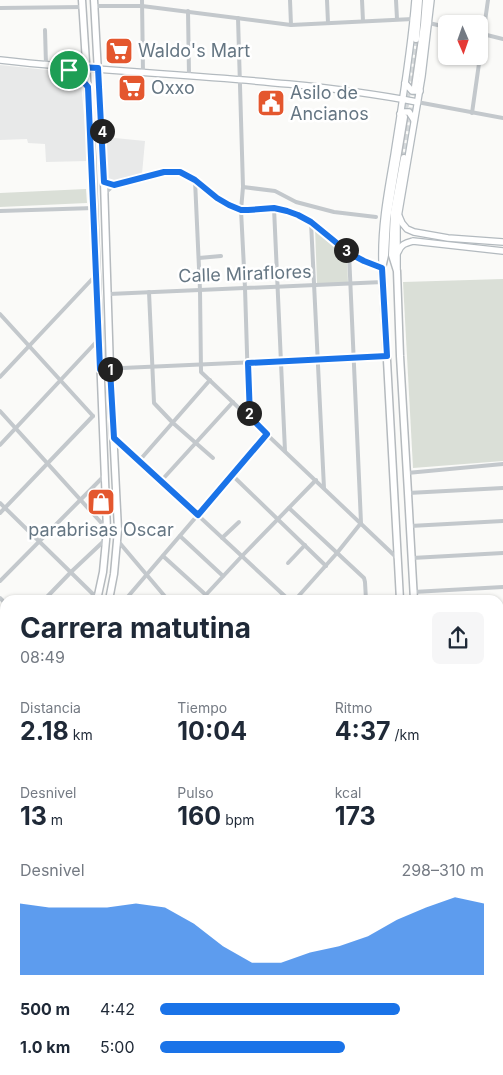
<!DOCTYPE html>
<html lang="es">
<meta charset="utf-8">
<style>
:root{--surface:#fff;--page:#f6f6f7;--text:#1f2937;--muted:#747a83;--accent:#1a73e8}
body{margin:0;font-family:Inter,sans-serif;background:var(--page);color:var(--text);height:100vh;display:flex;flex-direction:column;font-size:19px;white-space:nowrap}
*{box-sizing:border-box;margin:0}
p{font-size:16px;color:var(--muted)}
.icon{flex:none;width:28px;height:28px;fill:none;stroke:currentColor;stroke-width:2;stroke-linecap:round;stroke-linejoin:round}
.map{position:relative;flex:1;overflow:hidden}
.details{position:absolute;left:0px;top:595px;width:504px;height:480px;display:flex;flex-direction:column;background:var(--surface);border-radius:15px 15px 0 0;box-shadow:0 1px 4px #0004}
.details>*{flex:none}
.needle{width:32px;rotate:178deg}
.buttons{position:absolute;left:438px;top:15px;display:grid;gap:10px}
.buttons a{display:grid;place-items:center;width:50px;height:50px;border-radius:8px;background:var(--surface);box-shadow:0 1px 4px #0004;font-size:25px}
.pin{position:absolute;display:grid;place-items:center;width:42px;height:42px;color:#fff;margin:-21px;border:2px solid #fff;border-radius:50%;box-shadow:0 1px 5px #0007}
.km{position:absolute;width:25px;height:25px;margin:-12px;border-radius:50%;background:#222;color:#fff;font-size:14px;line-height:25px;text-align:center}
.round{display:grid;place-items:center;flex:none;width:52px;height:52px;border-radius:8px;background:var(--page)}
.headline{display:flex;align-items:center;justify-content:space-between;height:85px;padding:0 20px}
h1{font-size:28px;font-weight:700;line-height:38px}
.metrics{display:grid;grid-template-columns:repeat(3,1fr);gap:8px;height:85px;padding:5px 20px}
.metrics div{display:grid;align-content:center}
.metrics b{font-size:25px;font-weight:700}
.metrics small{font-size:14px;font-weight:400}
.metrics p{font-size:14px}
.chart{height:140px;padding:10px 20px}
.chart p{display:flex;justify-content:space-between}
.chart svg{width:100%;height:90px;margin-top:5px;fill:var(--accent);opacity:.7}
ul{padding:0 20px;list-style:none;font-size:16px}
li{display:grid;grid-template-columns:80px 60px 1fr;align-items:center;height:38px}
li i{height:12px;border-radius:6px;background:var(--accent)}
.map>svg:first-child{display:block}
.built{fill:#e8e9e9}
.green{fill:#dadfd7}
.lines{fill:none;stroke-linecap:round;stroke-linejoin:round}
.primary-tunnel{stroke:#d5d9db;stroke-width:6;stroke-dasharray:6 3;stroke-linecap:butt}
.secondary-casing{stroke:#b3babf;stroke-width:8}
.primary-casing{stroke:#b5babe;stroke-width:9}
.street{stroke:#c3c8cc;stroke-width:4}
.secondary{stroke:#fff;stroke-width:5.5}
.primary{stroke:#fff;stroke-width:6}
.route-casing{stroke:#fff;stroke-width:10}
.route{stroke:#1a73e8;stroke-width:6}
.labels{text-anchor:middle;stroke-width:5;stroke-linejoin:round;paint-order:stroke}
.poi-label{font-size:18px;fill:#657683;stroke:#fff;text-anchor:start}
.street-label{font-size:18px;fill:#657683;stroke:#fff}
</style>
<div class="map">
<svg width="503" height="1075" viewBox="0 0 503 1075">
<rect width="100%" height="100%" fill="#fafaf8"/>
<g class="built">
<path d="M0 65 66 72 76 76 81 83 88 161 46 162 45 144 28 143 27 139 0 140Z"/>
<path d="M105 137 145 141 142 174 111 182 108 181Z"/>
<path d="M5 777V900L0 903V781Z"/>
</g>
<g class="green">
<path d="M86 189 87 203 0 207V193Z"/>
<path d="M315 227 347 254 348 283H317Z"/>
<path d="M503 279V461L413 468 403 282Z"/>
</g>
<g class="lines">
<g class="primary-tunnel">
<path d="M404 117 416 39"/>
<path d="M404 158 415 88"/>
</g>
<defs>
<g id="secondary">
<path d="M0 60C139 76 280 76 417 102"/>
<path d="M405 83 412 91H420"/>
<path d="M400 114 404 112H409L414 120"/>
<path d="M399 216 402 223 407 229 414 232 448 238 503 242"/>
<path d="M398 252C401 244 406 243 413 241L503 251"/>
<path d="M382 261C381 225 388 190 394 155 402 103 411 52 415 0"/>
<path d="M397 268V223L422 76 431 0"/>
<path d="M0 725 5 731"/>
<path d="M0 744 5 749"/>
<path d="M499 922 503 920"/>
<path d="M499 933 503 931"/>
<path d="M232 1070 235 1075"/>
<path d="M243 1072 250 1075"/>
<path d="M278 1075 285 1070"/>
<path d="M290 1075 298 1070"/>
<path d="M416 1075 417 1070"/>
<path d="M430 1075V1070"/>
</g>
<g id="primary">
<path d="M82 0 92 156 107 530 103 572 97 600"/>
<path d="M94 0 104 182 110 369 118 530 114 574 109 600"/>
<path d="M416 39 419 0"/>
<path d="M60 66C71 71 79 75 86 85"/>
<path d="M415 87 424 25 426 0"/>
<path d="M404 158 394 212 392 255 397 271 400 356 408 493 414 600"/>
<path d="M400 600 382 268 385 255 387 219 404 117"/>
<path d="M0 759 5 755"/>
<path d="M0 772 5 768"/>
<path d="M421 1075 422 1070"/>
<path d="M426 1075 427 1070"/>
</g>
</defs>
<use href="#secondary" class="secondary-casing"/>
<use href="#primary" class="primary-casing"/>
<g class="street">
<path d="M142 0 143 72"/>
<path d="M290 0 291 25"/>
<path d="M327 0 328 23"/>
<path d="M362 0 363 21"/>
<path d="M396 0 397 19"/>
<path d="M95 6H142L291 25 413 19"/>
<path d="M0 8 83 7"/>
<path d="M188 11 189 75"/>
<path d="M238 18 243 187 241 210 245 288 249 417"/>
<path d="M429 23 446 27"/>
<path d="M45 30 46 65"/>
<path d="M479 33 503 39"/>
<path d="M417 102 503 118"/>
<path d="M472 113 488 0"/>
<path d="M195 180 200 290 201 372 396 557"/>
<path d="M243 187 275 191 296 202 334 212 376 217"/>
<path d="M105 193 114 185 164 172 180 173 195 180 217 198 229 205 241 210H248L274 208 287 211 299 215 311 222 349 253 364 261 382 268"/>
<path d="M274 208 285 451"/>
<path d="M0 211 94 208"/>
<path d="M311 222 324 488"/>
<path d="M199 258 221 256"/>
<path d="M149 292 154 403 173 423 213 458"/>
<path d="M109 294 383 282"/>
<path d="M0 314 93 416"/>
<path d="M100 369 387 356"/>
<path d="M0 377 96 275"/>
<path d="M0 411 106 528"/>
<path d="M115 438 289 600"/>
<path d="M0 445 99 339"/>
<path d="M139 461 210 380"/>
<path d="M407 473 503 464"/>
<path d="M232 475 326 566"/>
<path d="M161 481 233 402"/>
<path d="M408 493 503 488"/>
<path d="M0 503 97 598"/>
<path d="M289 508 364 578 365 582 366 600"/>
<path d="M0 513 93 416"/>
<path d="M410 526 503 521"/>
<path d="M180 536 223 576"/>
<path d="M222 538 239 522"/>
<path d="M118 541 168 600"/>
<path d="M163 556 206 595"/>
<path d="M412 558 503 553"/>
<path d="M288 563 305 545"/>
<path d="M0 581 105 475"/>
<path d="M413 592 503 587"/>
<path d="M0 598 5 603"/>
<path d="M44 600 71 572 105 540"/>
<path d="M125 600 267 434"/>
<path d="M201 600 242 556 316 480"/>
<path d="M295 600 337 553 361 523 349 253"/>
<path d="M0 614 5 609"/>
<path d="M499 620H503"/>
<path d="M499 653H503"/>
<path d="M0 660 5 656"/>
<path d="M499 687H503"/>
<path d="M0 711 5 707"/>
<path d="M499 720H503"/>
<path d="M499 754H503"/>
<path d="M499 789H503"/>
<path d="M499 821H503"/>
<path d="M499 854H503"/>
<path d="M499 888 503 887"/>
<path d="M0 907 5 905"/>
<path d="M0 943 5 940"/>
<path d="M499 976 503 974"/>
<path d="M0 980 5 978"/>
<path d="M0 998 5 1008"/>
<path d="M499 1001 503 1007"/>
<path d="M0 1017 5 1015"/>
<path d="M0 1054 5 1051"/>
<path d="M90 1070 93 1075"/>
<path d="M457 1070 461 1075"/>
<path d="M463 1070 467 1075"/>
<path d="M30 1075 39 1070"/>
<path d="M97 1075 105 1070"/>
<path d="M176 1075 185 1070"/>
<path d="M377 1075 385 1070"/>
<path d="M386 1075 387 1070"/>
</g>
<use href="#secondary" class="secondary"/>
<use href="#primary" class="primary"/>
</g>
<g class="lines">
<defs>
<path id="route" d="M60 66 98 68 104 182 114 185 164 172H180L195 180 217 198 229 205 241 210H248L274 208 287 211 298 215 311 222 349 253 364 261 382 268 387 356 248 363 250 417 267 434 198 515 114 438 110 369H100L88 87C80 76 72 71 60 66Z"/>
</defs>
<use href="#route" class="route-casing"/>
<use href="#route" class="route"/>
</g>
<defs>
<symbol id="supermarket-square" viewBox="-11 -11 22 22"><rect x="-9" y="-9" width="18" height="18" rx="4" fill="#e4572e" stroke="#fff"/><path d="M-6-5.5h2.5l.6 2H6L4.5 2H-2.5L-4.4-4H-6ZM-1.5 3.2a1.3 1.3 0 1 0 .1 0ZM3 3.2a1.3 1.3 0 1 0 .1 0Z" fill="#fff"/></symbol>
<symbol id="civic-square" viewBox="-11 -11 22 22"><rect x="-9" y="-9" width="18" height="18" rx="4" fill="#e4572e" stroke="#fff"/><path d="M-.6-6.5H3V-4.5H.6V-3L4-1V1h2V6H-6V1h2V-1L-.6-3ZM-1.2 2.5V6h2.4V2.5Z" fill="#fff"/></symbol>
<symbol id="shop-square" viewBox="-11 -11 22 22"><rect x="-9" y="-9" width="18" height="18" rx="4" fill="#e4572e" stroke="#fff"/><path d="M-5-2.5h2.3a2.7 3.5 0 0 1 5.4 0H5L5.5 6h-11ZM-1.5-2.5h3a1.5 2.3 0 0 0-3 0Z" fill="#fff"/></symbol>
</defs>
<g fill-rule="evenodd">
<use href="#supermarket-square" x="103" y="35" width="32" height="32"/>
<use href="#supermarket-square" x="116" y="72" width="32" height="32"/>
<use href="#civic-square" x="255" y="87" width="32" height="32"/>
<use href="#shop-square" x="85" y="486" width="32" height="32"/>
</g>
<g class="labels">
<g class="poi-label">
<text x="138" y="57">Waldo's Mart</text>
<text x="151" y="94">Oxxo</text>
<text x="290" y="99">Asilo de<tspan x="290" dy="21">Ancianos</tspan></text>
<text x="101" y="536" text-anchor="middle">parabrisas Oscar</text>
</g>
<g class="street-label">
<text transform="translate(245 274) rotate(-2)" y="6">Calle Miraflores</text>
</g>
</g>
</svg>
<div class="buttons">
<a><svg class="needle" viewBox="-14 -14 28 28"><path d="M0-13l5 13h-10z" fill="#e53935"/><path d="M0 13l5-13h-10z" fill="#747a83"/></svg></a>
</div>
<div class="pin" style="left:69px;top:70px;background:#1e9e55"><svg class="icon" aria-label="arrive" viewBox="0 0 24 24"><path d="M6 21V4h12l-3 4 3 4H6"/></svg></div>
<b class="km" style="left:110px;top:369px">1</b>
<b class="km" style="left:249px;top:413px">2</b>
<b class="km" style="left:346px;top:250px">3</b>
<b class="km" style="left:102px;top:131px">4</b>
<section class="details">
<div class="headline"><div><h1>Carrera matutina</h1><p>08:49</p></div><a class="round"><svg class="icon" aria-label="share" viewBox="0 0 24 24"><path d="M12 15V3M7 8l5-5 5 5M5 13v7h14v-7"/></svg></a></div>
<div class="metrics">
<div><p>Distancia</p><b>2.18<small> km</small></b></div>
<div><p>Tiempo</p><b>10:04</b></div>
<div><p>Ritmo</p><b>4:37<small> /km</small></b></div>
</div>
<div class="metrics">
<div><p>Desnivel</p><b>13<small> m</small></b></div>
<div><p>Pulso</p><b>160<small> bpm</small></b></div>
<div><p>kcal</p><b>173</b></div>
</div>
<div class="chart"><p><span>Desnivel</span>298–310 m</p>
<svg viewBox="0 0 160 44" preserveAspectRatio="none"><path d="M0 44V9L10 11L20 11L30 11L40 9L50 11L60 19L70 30L80 38L90 38L100 33L110 30L120 25L130 17L140 11L150 6L160 9V44z"/></svg>
</div>
<ul>
<li><b>500 m</b>4:42<i style="width:74%"></i></li>
<li><b>1.0 km</b>5:00<i style="width:57%"></i></li>
</ul>
</section>
</div>
